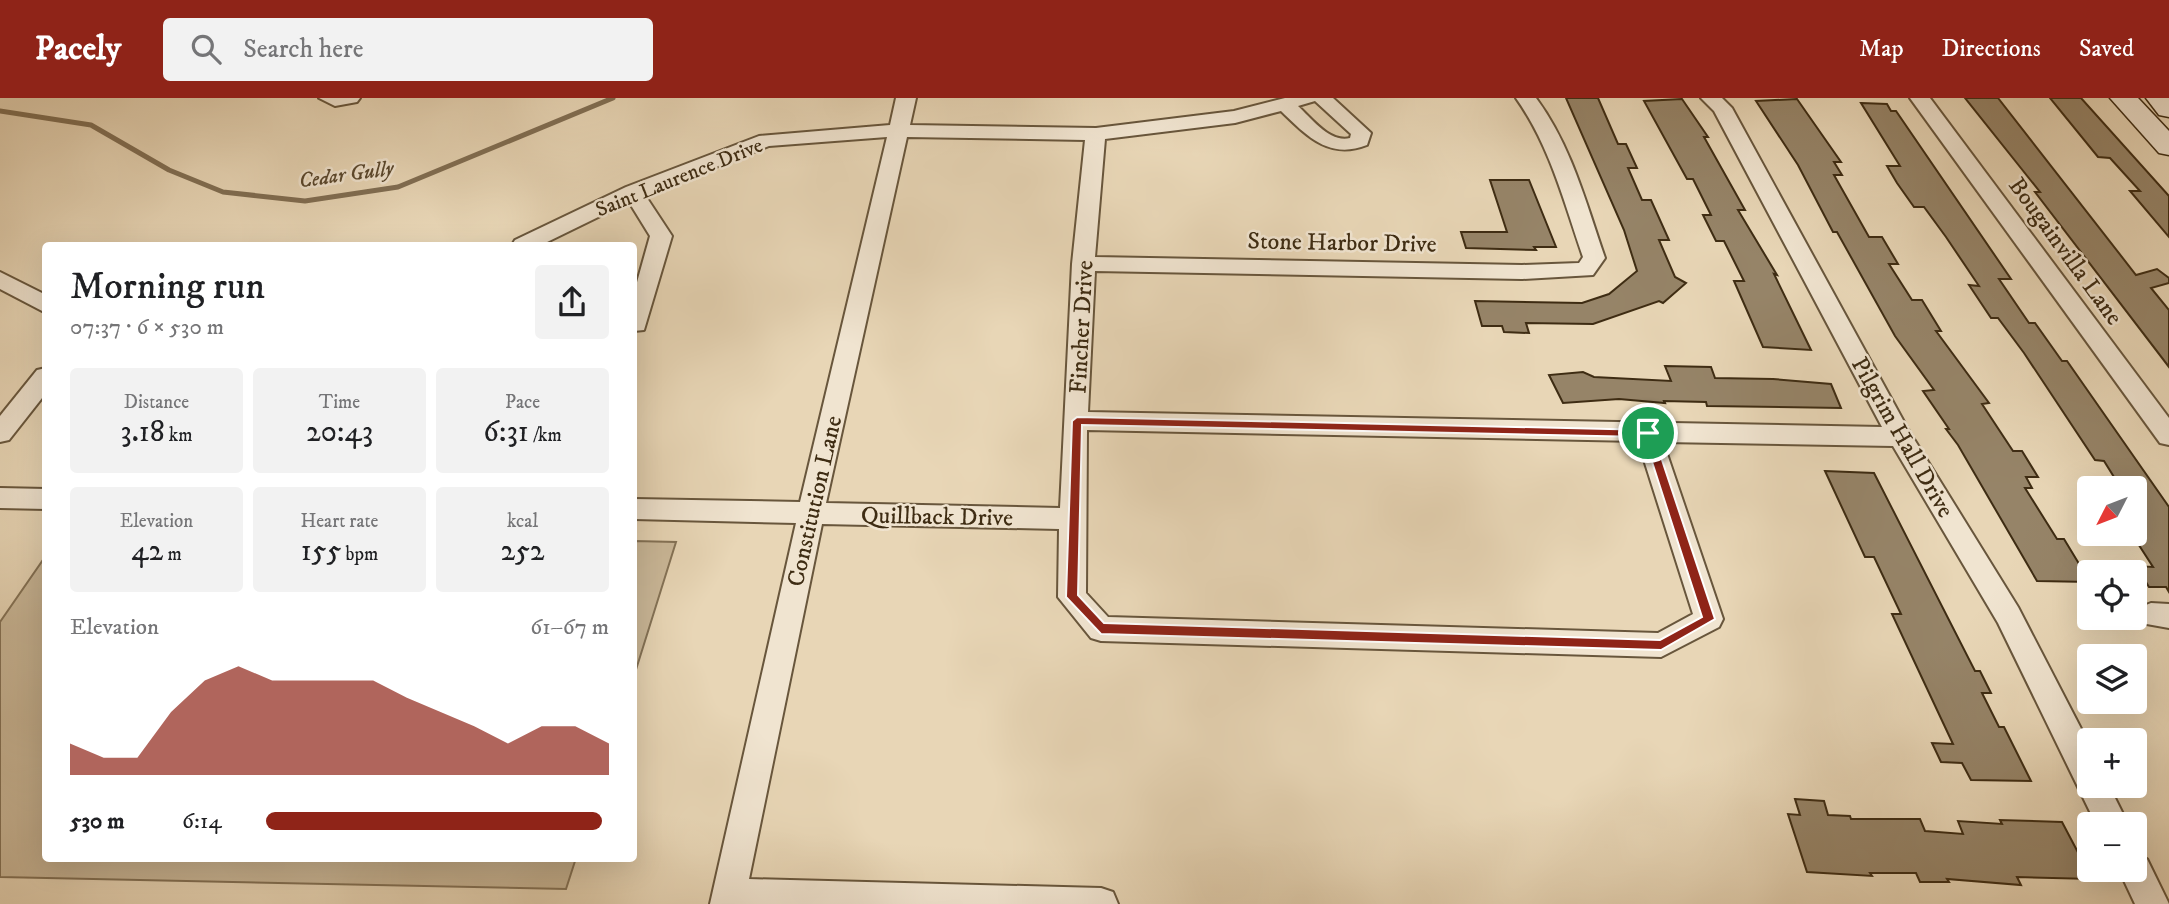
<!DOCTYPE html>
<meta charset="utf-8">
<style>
:root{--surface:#fff;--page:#f2f2f2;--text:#202124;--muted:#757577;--accent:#8f2418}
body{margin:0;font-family:"IM FELL DW Pica",serif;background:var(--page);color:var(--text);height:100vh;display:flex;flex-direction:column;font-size:26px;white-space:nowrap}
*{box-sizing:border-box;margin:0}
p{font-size:23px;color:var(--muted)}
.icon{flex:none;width:38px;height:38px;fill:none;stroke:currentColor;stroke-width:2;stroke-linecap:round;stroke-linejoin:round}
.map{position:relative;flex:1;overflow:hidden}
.panel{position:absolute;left:42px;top:144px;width:595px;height:620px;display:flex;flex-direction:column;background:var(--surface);border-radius:7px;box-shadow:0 7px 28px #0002}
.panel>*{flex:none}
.needle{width:46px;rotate:228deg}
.buttons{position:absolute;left:2077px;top:378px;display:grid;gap:14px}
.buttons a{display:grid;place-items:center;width:70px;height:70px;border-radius:7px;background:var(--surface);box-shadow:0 7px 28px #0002;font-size:35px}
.pin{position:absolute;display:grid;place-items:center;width:60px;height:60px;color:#fff;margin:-30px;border:4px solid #fff;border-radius:50%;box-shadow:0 2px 7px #0007}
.round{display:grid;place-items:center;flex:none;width:74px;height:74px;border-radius:7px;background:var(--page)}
.headline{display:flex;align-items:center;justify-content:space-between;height:119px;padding:0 28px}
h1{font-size:38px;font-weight:600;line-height:52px}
.figures{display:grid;grid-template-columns:repeat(3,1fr);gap:10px;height:119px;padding:7px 28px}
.figures div{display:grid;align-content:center;border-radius:7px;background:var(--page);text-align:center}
.figures b{font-size:30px;font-weight:600}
.figures small{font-size:19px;font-weight:400}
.figures p{font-size:19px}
.chart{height:196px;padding:14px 28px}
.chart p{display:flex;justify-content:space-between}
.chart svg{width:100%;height:126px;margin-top:7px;fill:var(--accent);opacity:.7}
ul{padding:0 28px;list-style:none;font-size:23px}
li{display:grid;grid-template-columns:112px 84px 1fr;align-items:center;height:52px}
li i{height:18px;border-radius:9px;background:var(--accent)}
header{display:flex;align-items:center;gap:42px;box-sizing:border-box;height:98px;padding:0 35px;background:var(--accent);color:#fff}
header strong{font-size:33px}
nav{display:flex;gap:38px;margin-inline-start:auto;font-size:24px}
.search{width:490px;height:63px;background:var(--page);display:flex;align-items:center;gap:18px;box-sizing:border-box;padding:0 24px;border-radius:7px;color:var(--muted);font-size:26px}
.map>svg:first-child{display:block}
.green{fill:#cbb99a;stroke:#847256;stroke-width:2}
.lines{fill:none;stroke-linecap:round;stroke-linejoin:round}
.stream{stroke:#816f54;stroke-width:5}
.building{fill:#968468;stroke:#3e2c13;stroke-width:2}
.street-casing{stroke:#68563c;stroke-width:4}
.secondary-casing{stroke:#3e2c13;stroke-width:3}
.street{fill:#f0e4d0;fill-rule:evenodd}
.secondary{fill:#f0e4d0;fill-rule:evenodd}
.route{fill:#8f2418;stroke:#fff;stroke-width:2;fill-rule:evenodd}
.labels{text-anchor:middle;stroke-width:5;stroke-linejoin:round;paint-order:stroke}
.far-water-label{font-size:21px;font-style:italic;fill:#5a482e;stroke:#f0e4d0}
.far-street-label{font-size:21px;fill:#3e2c13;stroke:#f0e4d0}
.street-label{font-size:24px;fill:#3e2c13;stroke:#f0e4d0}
</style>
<header>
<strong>Pacely</strong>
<div class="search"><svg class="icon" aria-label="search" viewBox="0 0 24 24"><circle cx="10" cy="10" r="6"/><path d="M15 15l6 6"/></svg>Search here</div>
<nav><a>Map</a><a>Directions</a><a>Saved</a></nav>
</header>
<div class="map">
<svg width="2169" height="806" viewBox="0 0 2169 806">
<rect width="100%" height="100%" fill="#e8d6b6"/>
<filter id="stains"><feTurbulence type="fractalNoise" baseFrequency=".00286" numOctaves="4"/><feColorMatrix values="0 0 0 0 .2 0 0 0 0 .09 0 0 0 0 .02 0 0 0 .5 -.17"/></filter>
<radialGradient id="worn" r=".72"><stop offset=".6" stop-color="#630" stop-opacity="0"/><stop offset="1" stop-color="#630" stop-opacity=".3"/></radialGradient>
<g class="green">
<path d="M634 443 676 444 634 578Z"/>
<path d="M45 459 46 760H576L566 791 0 779V524Z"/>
</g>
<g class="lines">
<path class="stream" d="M0 13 91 27 169 72 223 94 305 103 398 89 613 0"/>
</g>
<g class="building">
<path d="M1566 0H1598L1618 46H1626L1637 70H1628L1642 102H1651L1669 142H1659L1675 179 1686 185 1663 205 1659 203 1593 226 1526 225 1529 235 1504 234 1502 228H1482L1475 203 1582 205 1609 196 1637 173 1624 132Z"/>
<path d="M1965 0H1998L2136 177 2157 171 2169 180V185L2151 190 2169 212V269L2035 94H2040Z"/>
<path d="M2050 0H2081L2169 98V139L2130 93H2140L2110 60 2098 59Z"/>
<path d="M1682 1 1708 39H1704L1745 112H1738L1777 177 1774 176 1811 252 1763 249 1734 183H1744L1724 143H1716L1703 117H1711L1693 81H1687L1644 3Z"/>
<path d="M1797 1 1841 64H1834L1842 77H1834L1869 139H1882L1898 166H1889L1912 202H1922L1941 233H1936L1989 305 1982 306 2013 353H2022L2038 379H2026L2032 390H2025L2057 441H2064L2090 484 2037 483 1958 347 1946 331H1949L1923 293 1934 292 1895 238 1837 134H1833L1798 67 1756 3Z"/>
<path d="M1861 5 1887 6 1891 13H1896L2011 181H1999L2029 225H2035L2062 263H2067L2169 409V494L2166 489H2149L2136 468 2153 469 2135 441V388L2119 387 2104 363 2095 362 2024 255 1998 220H1991L1969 187 1979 188 1946 139 1924 109H1914L1897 85 1887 68H1900Z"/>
<path d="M1490 82H1529L1556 149H1534L1536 152 1466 150 1461 134H1507Z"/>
<path d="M1665 268 1711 269 1715 280 1773 281 1831 286 1841 310 1707 308 1706 304 1664 303 1665 305 1619 301 1563 305 1549 277 1583 274 1594 279 1671 283Z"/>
<path d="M1825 373 1874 375 1975 573H1980L1991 595H1982L1999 629H2004L2031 683 1971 682 1962 665 1941 664 1932 645 1953 646 1892 516H1901L1874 459H1865Z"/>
<path d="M1795 701 1824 703 1828 717 1850 718 1851 721H1920L1925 733 1963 736 1958 723 2002 726 2000 722 2062 724 2092 781 2017 779 2021 787 1947 781 1949 784H1920L1916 775H1870L1872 778 1807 774 1788 716 1800 717Z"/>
</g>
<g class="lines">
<defs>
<g id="street">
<path d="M319 0H360L357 4 335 8Z"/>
<path d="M896 0H916L910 27 1096 30 1234 13 1285 0H1333L1371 35 1367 47C1329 62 1307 38 1281 13L1235 25 1105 41 1095 159 1522 167 1579 165 1583 159C1564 104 1550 48 1516 0H1536C1571 47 1586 105 1605 160L1593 177 1522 181 1095 173 1088 314 1882 329 1714 13 1701 0H1722L1732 10 1909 333 2018 509 2090 648V688H2109L2128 726H2096L1998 525 1893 348 1663 344 1723 521 1719 529 1661 559 1101 543 1091 540 1058 499 1059 431 822 426 749 781 1101 790 1113 794 1118 806H710L796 425 634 421V401L800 404 887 39 769 48 645 97 672 138 644 232 634 233V195L650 138 629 104 541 147H512L515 142 626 89 759 38 890 27ZM1315 3 1351 36 1350 40C1330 45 1312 21 1298 8ZM907 39 1085 42 1072 166 1060 410 826 405ZM1087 332 1638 343 1693 516 1658 535 1108 519 1086 495Z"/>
<path d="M1910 0H1930L2169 320V347L2160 345Z"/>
<path d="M0 174 46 197V215L0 191Z"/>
<path d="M46 270V295L9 342 0 344V318L37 272Z"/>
<path d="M0 390 46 391V411L0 410Z"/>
<path d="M2151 505 2169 506V530L2141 525 2137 517 2141 509Z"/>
<path d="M2135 756 2147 761 2169 806H2135L2119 772H2135Z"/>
</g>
<g id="secondary">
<path d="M2110 0H2138L2169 33V57L2159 55Z"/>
<path d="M2146 0H2169V19L2159 17Z"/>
</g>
</defs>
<use href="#street" class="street-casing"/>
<use href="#secondary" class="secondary-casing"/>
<use href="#street" class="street"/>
<use href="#secondary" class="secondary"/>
</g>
<path class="route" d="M1077 319 1652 332 1715 521 1661 552 1101 536 1066 499 1072 323ZM1082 327 1644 339 1702 519 1660 542 1104 525 1078 497Z"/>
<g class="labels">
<g class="far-water-label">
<text transform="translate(346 76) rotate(-8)" y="7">Cedar Gully</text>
</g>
<g class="far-street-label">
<text transform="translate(679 79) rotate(-22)" y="7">Saint Laurence Drive</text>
</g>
<g class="street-label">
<text transform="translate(1342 144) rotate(1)" y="8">Stone Harbor Drive</text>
<text transform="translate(2066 153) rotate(54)" y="8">Bougainvilla Lane</text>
<text transform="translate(1081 229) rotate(-87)" y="8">Fincher Drive</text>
<text transform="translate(1903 339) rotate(60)" y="8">Pilgrim Hall Drive</text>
<text transform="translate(814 403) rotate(-77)" y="8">Constitution Lane</text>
<text transform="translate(937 418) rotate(1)" y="8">Quillback Drive</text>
</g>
</g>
<rect width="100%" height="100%" filter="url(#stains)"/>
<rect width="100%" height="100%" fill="url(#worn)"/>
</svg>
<div class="buttons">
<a><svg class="needle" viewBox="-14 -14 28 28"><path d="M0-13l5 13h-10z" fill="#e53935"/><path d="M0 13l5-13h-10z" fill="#757577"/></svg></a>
<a><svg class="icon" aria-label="locate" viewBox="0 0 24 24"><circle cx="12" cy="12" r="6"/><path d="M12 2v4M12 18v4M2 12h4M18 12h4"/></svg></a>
<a><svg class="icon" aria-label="layers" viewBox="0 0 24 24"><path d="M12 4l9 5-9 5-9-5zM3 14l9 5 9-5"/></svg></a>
<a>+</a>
<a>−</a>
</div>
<div class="pin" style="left:1648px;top:335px;background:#1e9e55"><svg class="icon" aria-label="arrive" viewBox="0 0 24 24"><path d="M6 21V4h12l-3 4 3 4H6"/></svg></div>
<section class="panel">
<div class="headline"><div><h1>Morning run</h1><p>07:37 · 6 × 530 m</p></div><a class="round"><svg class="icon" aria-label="share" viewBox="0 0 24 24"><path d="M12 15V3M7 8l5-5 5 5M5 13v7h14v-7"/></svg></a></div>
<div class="figures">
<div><p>Distance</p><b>3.18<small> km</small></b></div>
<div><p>Time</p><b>20:43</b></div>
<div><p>Pace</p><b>6:31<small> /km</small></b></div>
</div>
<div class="figures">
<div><p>Elevation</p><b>42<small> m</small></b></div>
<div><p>Heart rate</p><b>155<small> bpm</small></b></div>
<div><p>kcal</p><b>252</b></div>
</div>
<div class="chart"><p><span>Elevation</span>61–67 m</p>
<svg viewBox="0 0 160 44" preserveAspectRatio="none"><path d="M0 44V33L10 38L20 38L30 22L40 11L50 6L60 11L70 11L80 11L90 11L100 17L110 22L120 27L130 33L140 27L150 27L160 33V44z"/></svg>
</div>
<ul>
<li><b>530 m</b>6:14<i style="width:98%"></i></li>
</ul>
</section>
</div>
